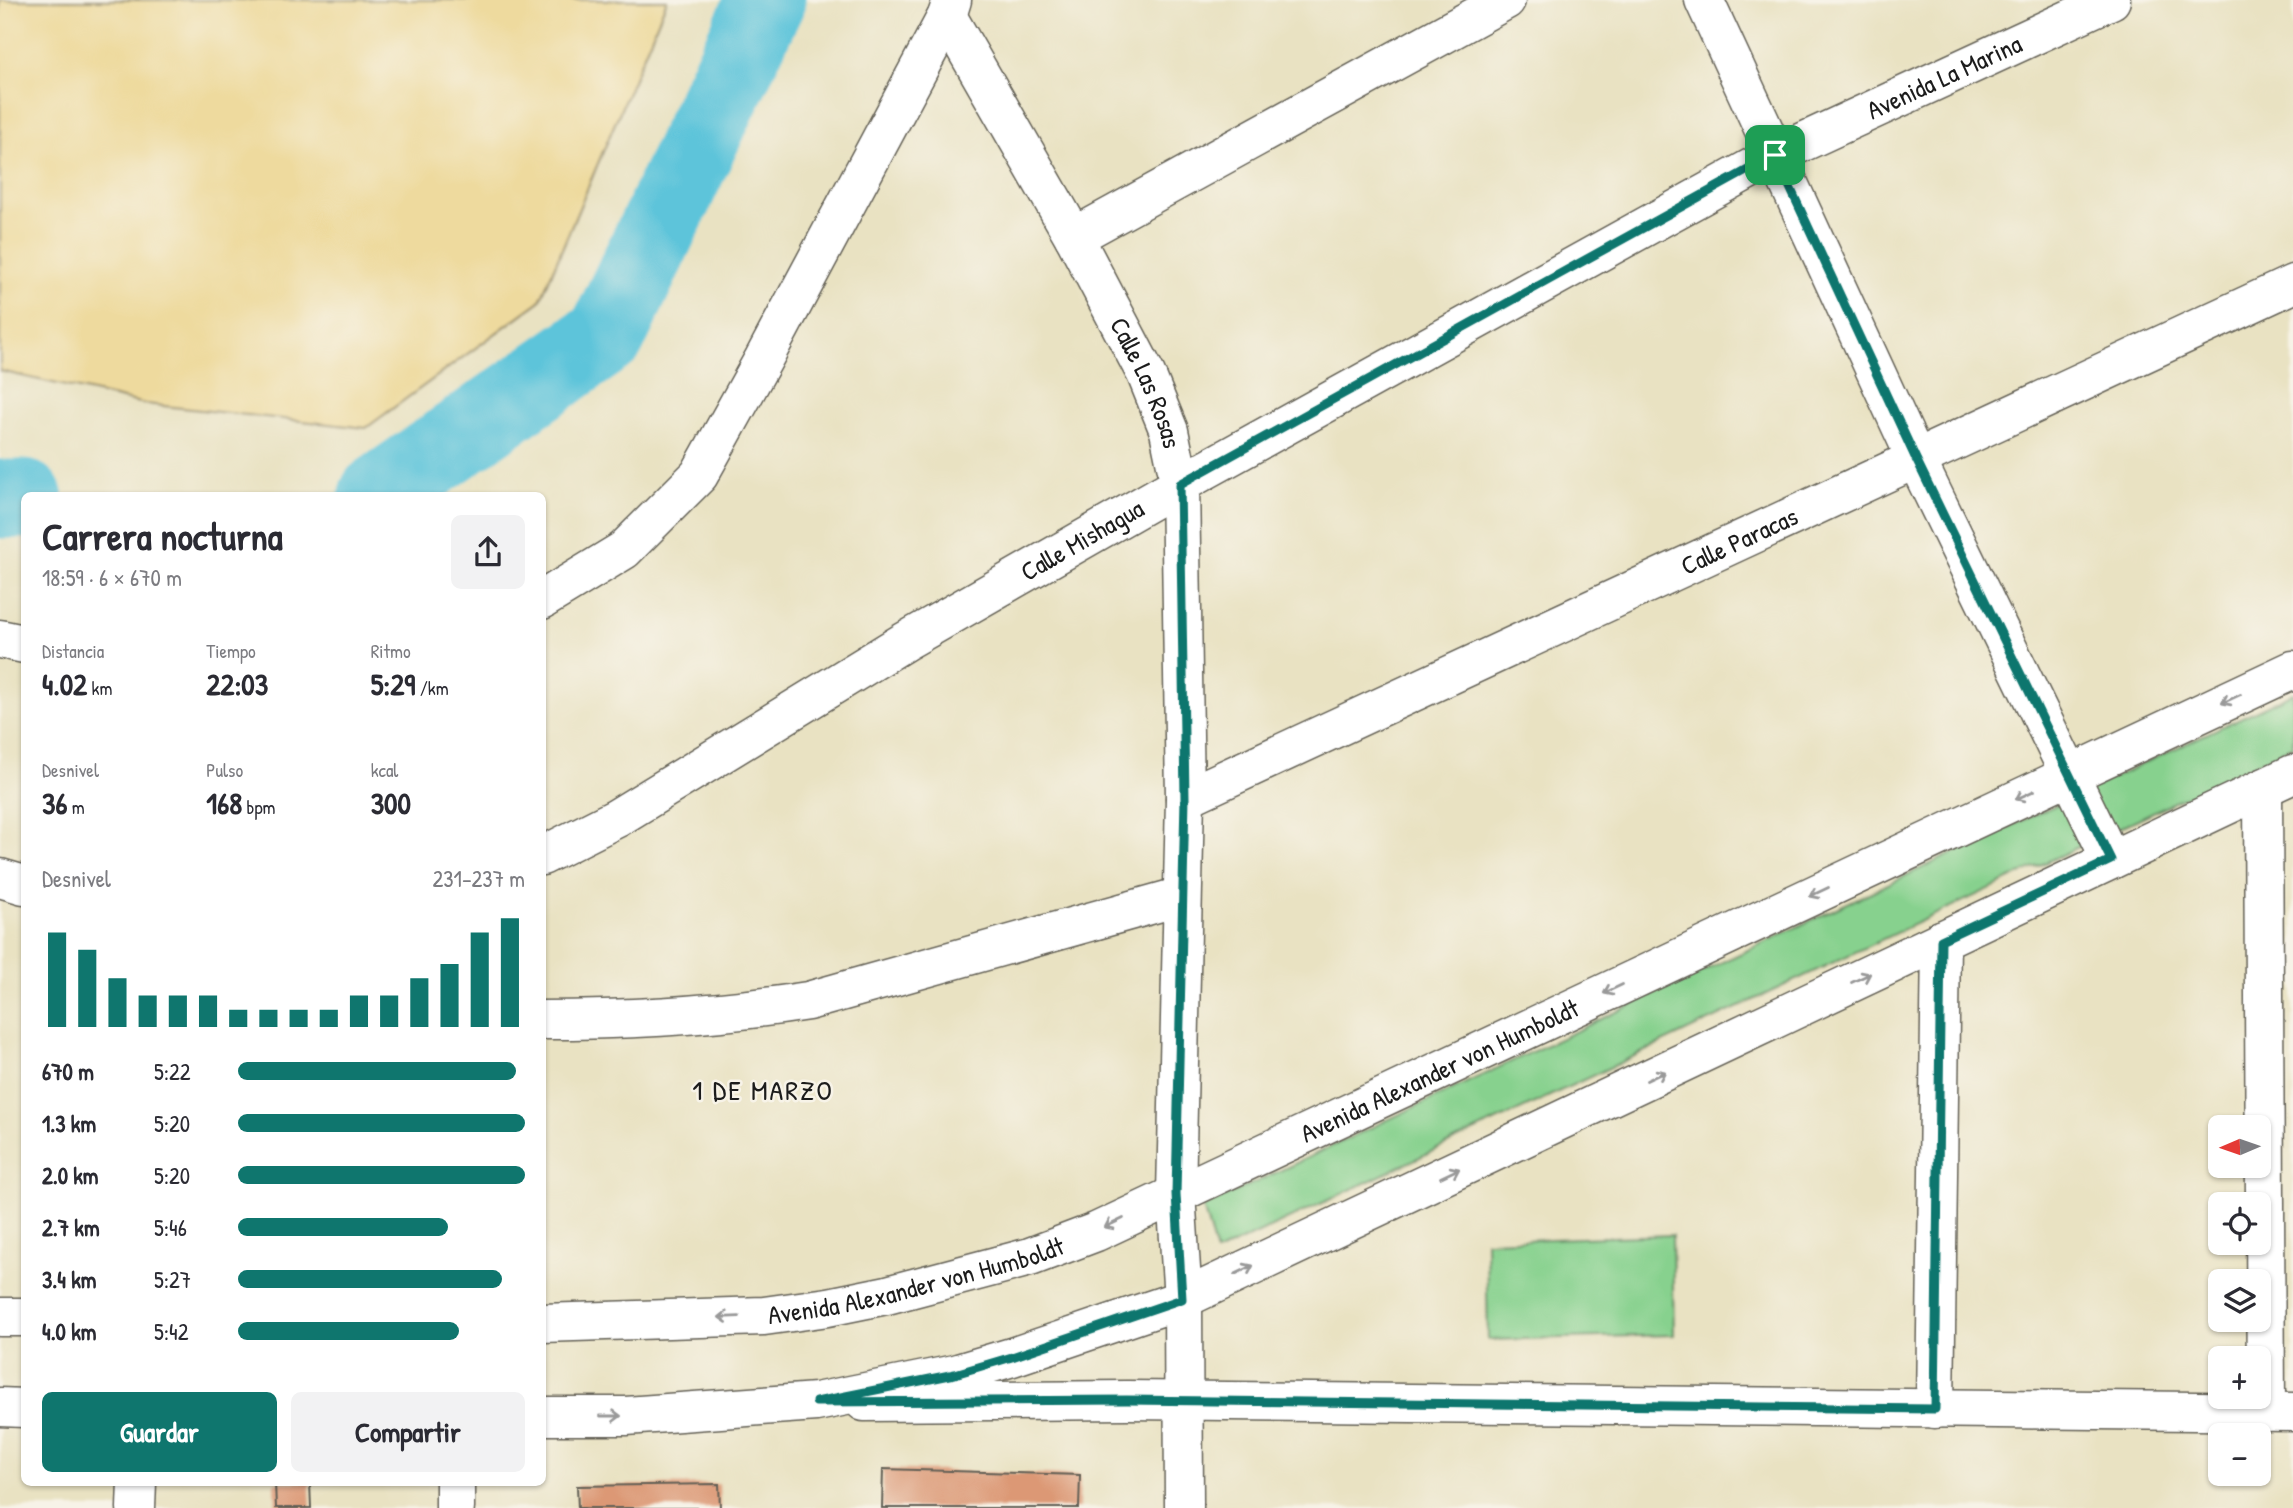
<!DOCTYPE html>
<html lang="es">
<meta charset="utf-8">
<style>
:root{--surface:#fff;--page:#f2f2f3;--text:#2b2b33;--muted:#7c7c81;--accent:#0f766e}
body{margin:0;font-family:"Patrick Hand",sans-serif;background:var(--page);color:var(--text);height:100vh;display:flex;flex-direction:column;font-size:26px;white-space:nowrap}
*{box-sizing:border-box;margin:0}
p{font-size:23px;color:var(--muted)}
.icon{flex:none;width:38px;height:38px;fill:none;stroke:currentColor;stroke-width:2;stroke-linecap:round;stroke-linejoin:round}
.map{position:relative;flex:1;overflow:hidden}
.drawer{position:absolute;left:21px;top:492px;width:525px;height:994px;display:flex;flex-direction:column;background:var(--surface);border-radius:10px;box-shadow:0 2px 5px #0004}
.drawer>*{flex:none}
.needle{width:46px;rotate:268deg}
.tools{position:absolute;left:2208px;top:1115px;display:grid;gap:14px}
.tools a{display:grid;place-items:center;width:63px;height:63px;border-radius:10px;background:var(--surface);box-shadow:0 2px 5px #0004;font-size:35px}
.pin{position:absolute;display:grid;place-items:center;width:60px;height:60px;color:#fff;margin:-30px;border-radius:14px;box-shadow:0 4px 10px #0006}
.round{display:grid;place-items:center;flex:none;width:74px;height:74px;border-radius:10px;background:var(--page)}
.overview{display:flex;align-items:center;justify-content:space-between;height:119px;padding:0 21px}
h1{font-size:38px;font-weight:700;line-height:52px}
.stats{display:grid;grid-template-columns:repeat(3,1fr);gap:10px;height:119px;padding:7px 21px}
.stats div{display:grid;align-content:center}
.stats b{font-size:30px;font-weight:700}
.stats small{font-size:19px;font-weight:400}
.stats p{font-size:19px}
.chart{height:196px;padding:14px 21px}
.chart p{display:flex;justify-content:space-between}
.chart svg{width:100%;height:126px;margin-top:7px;stroke:var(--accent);stroke-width:6}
.cta{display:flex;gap:14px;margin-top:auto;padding:14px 21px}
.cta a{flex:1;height:80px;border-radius:10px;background:var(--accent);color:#fff;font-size:28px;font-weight:700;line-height:80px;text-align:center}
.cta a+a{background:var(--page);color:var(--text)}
ul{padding:0 21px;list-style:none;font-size:23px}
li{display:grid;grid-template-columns:112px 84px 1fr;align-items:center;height:52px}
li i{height:18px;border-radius:9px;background:var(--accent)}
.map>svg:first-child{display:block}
.green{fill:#87d18e;stroke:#527655;stroke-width:2}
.sand{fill:#eeda9e;stroke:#857b5d;stroke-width:2}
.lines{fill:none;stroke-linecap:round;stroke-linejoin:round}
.river{stroke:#5dc4da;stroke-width:79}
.building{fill:#dc9874}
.minor-casing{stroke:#646156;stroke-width:41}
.tertiary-casing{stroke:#646156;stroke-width:41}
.secondary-casing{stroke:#646156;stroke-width:41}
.minor{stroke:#fff;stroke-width:38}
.tertiary{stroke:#fff;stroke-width:38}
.secondary{stroke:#fff;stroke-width:38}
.oneway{stroke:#999}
.route-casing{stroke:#fff;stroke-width:14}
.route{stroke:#0f766e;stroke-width:9}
.labels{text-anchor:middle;stroke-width:5;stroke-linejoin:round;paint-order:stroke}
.street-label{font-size:26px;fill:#1c1c1c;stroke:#f7f3e8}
.neighbourhood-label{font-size:28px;letter-spacing:2px;fill:#1c1c1c;stroke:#f7f3e8}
</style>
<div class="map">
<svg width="2293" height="1508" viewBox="0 0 2293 1508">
<rect width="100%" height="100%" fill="#f7f3e8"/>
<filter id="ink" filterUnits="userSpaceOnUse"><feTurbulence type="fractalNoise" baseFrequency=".0143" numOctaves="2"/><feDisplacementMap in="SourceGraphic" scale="14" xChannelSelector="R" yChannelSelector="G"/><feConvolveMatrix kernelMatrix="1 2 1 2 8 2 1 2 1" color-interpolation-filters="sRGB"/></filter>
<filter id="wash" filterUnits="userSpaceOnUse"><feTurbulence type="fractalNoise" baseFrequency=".00686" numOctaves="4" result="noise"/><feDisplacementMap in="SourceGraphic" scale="28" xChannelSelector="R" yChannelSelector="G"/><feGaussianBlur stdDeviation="1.57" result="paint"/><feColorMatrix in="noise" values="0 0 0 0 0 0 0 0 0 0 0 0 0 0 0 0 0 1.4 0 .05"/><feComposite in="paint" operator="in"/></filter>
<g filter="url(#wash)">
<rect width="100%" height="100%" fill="#e9e2c2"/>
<g class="green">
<path d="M2293 693V746L1216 1253 1203 1207Z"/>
<path d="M1672 1235 1674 1335 1488 1340 1486 1241Z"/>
</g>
<path class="sand" d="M0 0H667L540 301 366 428 145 404 0 371Z"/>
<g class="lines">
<g class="river">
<path d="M378 495 607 335 766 0"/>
<path d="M0 499H24"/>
</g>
</g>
<g id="blocks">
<g class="building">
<path d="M883 1469 1080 1475 1079 1508H882Z"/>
<path d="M275 1482H310L311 1508H276Z"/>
<path d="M719 1484 720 1508H578L577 1486Z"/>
</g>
</g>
</g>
<g filter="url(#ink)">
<use href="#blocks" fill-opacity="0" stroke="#646156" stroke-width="2"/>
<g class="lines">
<defs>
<g id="minor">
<path d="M1704 0 1916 459 2111 860"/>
<path id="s1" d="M947 16 1074 237 1146 374 1169 431 1180 484 1185 798 1176 1194 1183 1299 1184 1508"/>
<path d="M1074 237 1506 0"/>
<path d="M542 600 624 550 699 475 763 360 947 16 952 0"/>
<path d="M0 639 24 644"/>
<path d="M2263 788 2266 1412"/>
<path id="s2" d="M1185 798 2293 284"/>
<path id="s3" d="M542 856 617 818 904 642 1180 484 1775 155 2111 0"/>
<path d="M0 878 24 885"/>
<path d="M542 1020C632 1020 720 1015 808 1001L1182 896"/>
<path d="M1935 1409 1941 940"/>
<path d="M136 1508 137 1482"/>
<path d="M455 1508V1482"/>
</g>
<path id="tertiary" d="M864 1402 1127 1400 2293 1412"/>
<g id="secondary">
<path d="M0 1317H24"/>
<path id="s4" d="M542 1323 764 1316 828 1307 887 1295 1030 1257 1096 1232 2293 670"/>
<path d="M0 1407 24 1408"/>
<path d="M542 1416H626L816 1402 955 1374 1012 1357 1183 1299 2293 774"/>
</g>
</defs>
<use href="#minor" class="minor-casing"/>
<use href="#tertiary" class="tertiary-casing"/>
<use href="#secondary" class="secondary-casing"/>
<use href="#minor" class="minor"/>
<use href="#tertiary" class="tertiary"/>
<use href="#secondary" class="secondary"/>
</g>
<defs><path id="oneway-shaft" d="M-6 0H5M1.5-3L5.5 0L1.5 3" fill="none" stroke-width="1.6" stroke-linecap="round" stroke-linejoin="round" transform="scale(1.75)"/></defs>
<g class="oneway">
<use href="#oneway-shaft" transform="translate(2231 699) rotate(155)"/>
<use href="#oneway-shaft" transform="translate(2025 795) rotate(155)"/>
<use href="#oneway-shaft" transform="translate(1819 892) rotate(155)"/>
<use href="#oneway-shaft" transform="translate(1861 978) rotate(-25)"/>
<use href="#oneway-shaft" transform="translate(1613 989) rotate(155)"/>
<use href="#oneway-shaft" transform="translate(1656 1076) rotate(-25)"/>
<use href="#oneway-shaft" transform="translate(1450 1173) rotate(-25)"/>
<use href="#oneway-shaft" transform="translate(1114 1223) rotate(154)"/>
<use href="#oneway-shaft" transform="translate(1244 1270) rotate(-25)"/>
<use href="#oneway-shaft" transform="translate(729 1317) rotate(178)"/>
<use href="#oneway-shaft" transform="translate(611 1416)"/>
</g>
</g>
<g class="lines" filter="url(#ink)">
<defs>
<path id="route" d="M1775 155 1916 459 2111 860 1941 940 1935 1409 1127 1400 816 1402 955 1374 1012 1357 1182 1299 1176 1194 1185 798 1180 484Z"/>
</defs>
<use href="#route" class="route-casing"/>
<use href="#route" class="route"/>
</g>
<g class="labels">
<g class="street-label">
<text dy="9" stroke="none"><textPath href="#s3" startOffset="1605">Avenida La Marina</textPath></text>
<text dy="9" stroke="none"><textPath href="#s1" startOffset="418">Calle Las Rosas</textPath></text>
<text dy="9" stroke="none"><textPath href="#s3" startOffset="626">Calle Mishagua</textPath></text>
<text dy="9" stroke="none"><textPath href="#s2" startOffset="611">Calle Paracas</textPath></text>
<text dy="9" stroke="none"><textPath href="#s4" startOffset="945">Avenida Alexander von Humboldt</textPath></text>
<text dy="9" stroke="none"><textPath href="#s4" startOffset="378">Avenida Alexander von Humboldt</textPath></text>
</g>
<g class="neighbourhood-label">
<text x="763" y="1100">1 DE MARZO</text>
</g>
</g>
</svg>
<div class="tools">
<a><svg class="needle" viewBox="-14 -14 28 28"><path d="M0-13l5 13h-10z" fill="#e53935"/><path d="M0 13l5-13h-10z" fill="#7c7c81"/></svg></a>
<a><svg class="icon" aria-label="locate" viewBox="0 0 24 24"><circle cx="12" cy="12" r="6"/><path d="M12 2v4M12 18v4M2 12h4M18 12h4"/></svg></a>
<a><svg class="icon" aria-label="layers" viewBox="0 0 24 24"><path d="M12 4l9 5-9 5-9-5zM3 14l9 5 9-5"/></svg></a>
<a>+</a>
<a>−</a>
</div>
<div class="pin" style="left:1775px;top:155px;background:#1e9e55"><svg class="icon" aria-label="arrive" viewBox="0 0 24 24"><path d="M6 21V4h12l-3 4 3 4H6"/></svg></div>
<section class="drawer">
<div class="overview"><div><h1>Carrera nocturna</h1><p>18:59 · 6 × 670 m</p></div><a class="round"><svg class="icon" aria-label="share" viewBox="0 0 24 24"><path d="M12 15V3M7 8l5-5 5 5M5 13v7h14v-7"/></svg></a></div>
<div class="stats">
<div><p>Distancia</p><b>4.02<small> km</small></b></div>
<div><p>Tiempo</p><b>22:03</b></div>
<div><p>Ritmo</p><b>5:29<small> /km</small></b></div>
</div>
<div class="stats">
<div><p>Desnivel</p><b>36<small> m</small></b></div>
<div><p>Pulso</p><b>168<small> bpm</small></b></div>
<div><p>kcal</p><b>300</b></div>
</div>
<div class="chart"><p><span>Desnivel</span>231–237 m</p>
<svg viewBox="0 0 160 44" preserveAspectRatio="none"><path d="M5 44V11M15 44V17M25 44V27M35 44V33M45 44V33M55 44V33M65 44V38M75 44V38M85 44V38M95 44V38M105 44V33M115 44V33M125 44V27M135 44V22M145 44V11M155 44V6"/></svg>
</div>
<ul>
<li><b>670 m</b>5:22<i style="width:97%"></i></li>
<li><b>1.3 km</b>5:20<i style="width:100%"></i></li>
<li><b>2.0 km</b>5:20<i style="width:100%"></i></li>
<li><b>2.7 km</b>5:46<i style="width:73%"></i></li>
<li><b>3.4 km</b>5:27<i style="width:92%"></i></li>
<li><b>4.0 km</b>5:42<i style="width:77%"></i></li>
</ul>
<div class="cta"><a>Guardar</a><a>Compartir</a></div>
</section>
</div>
